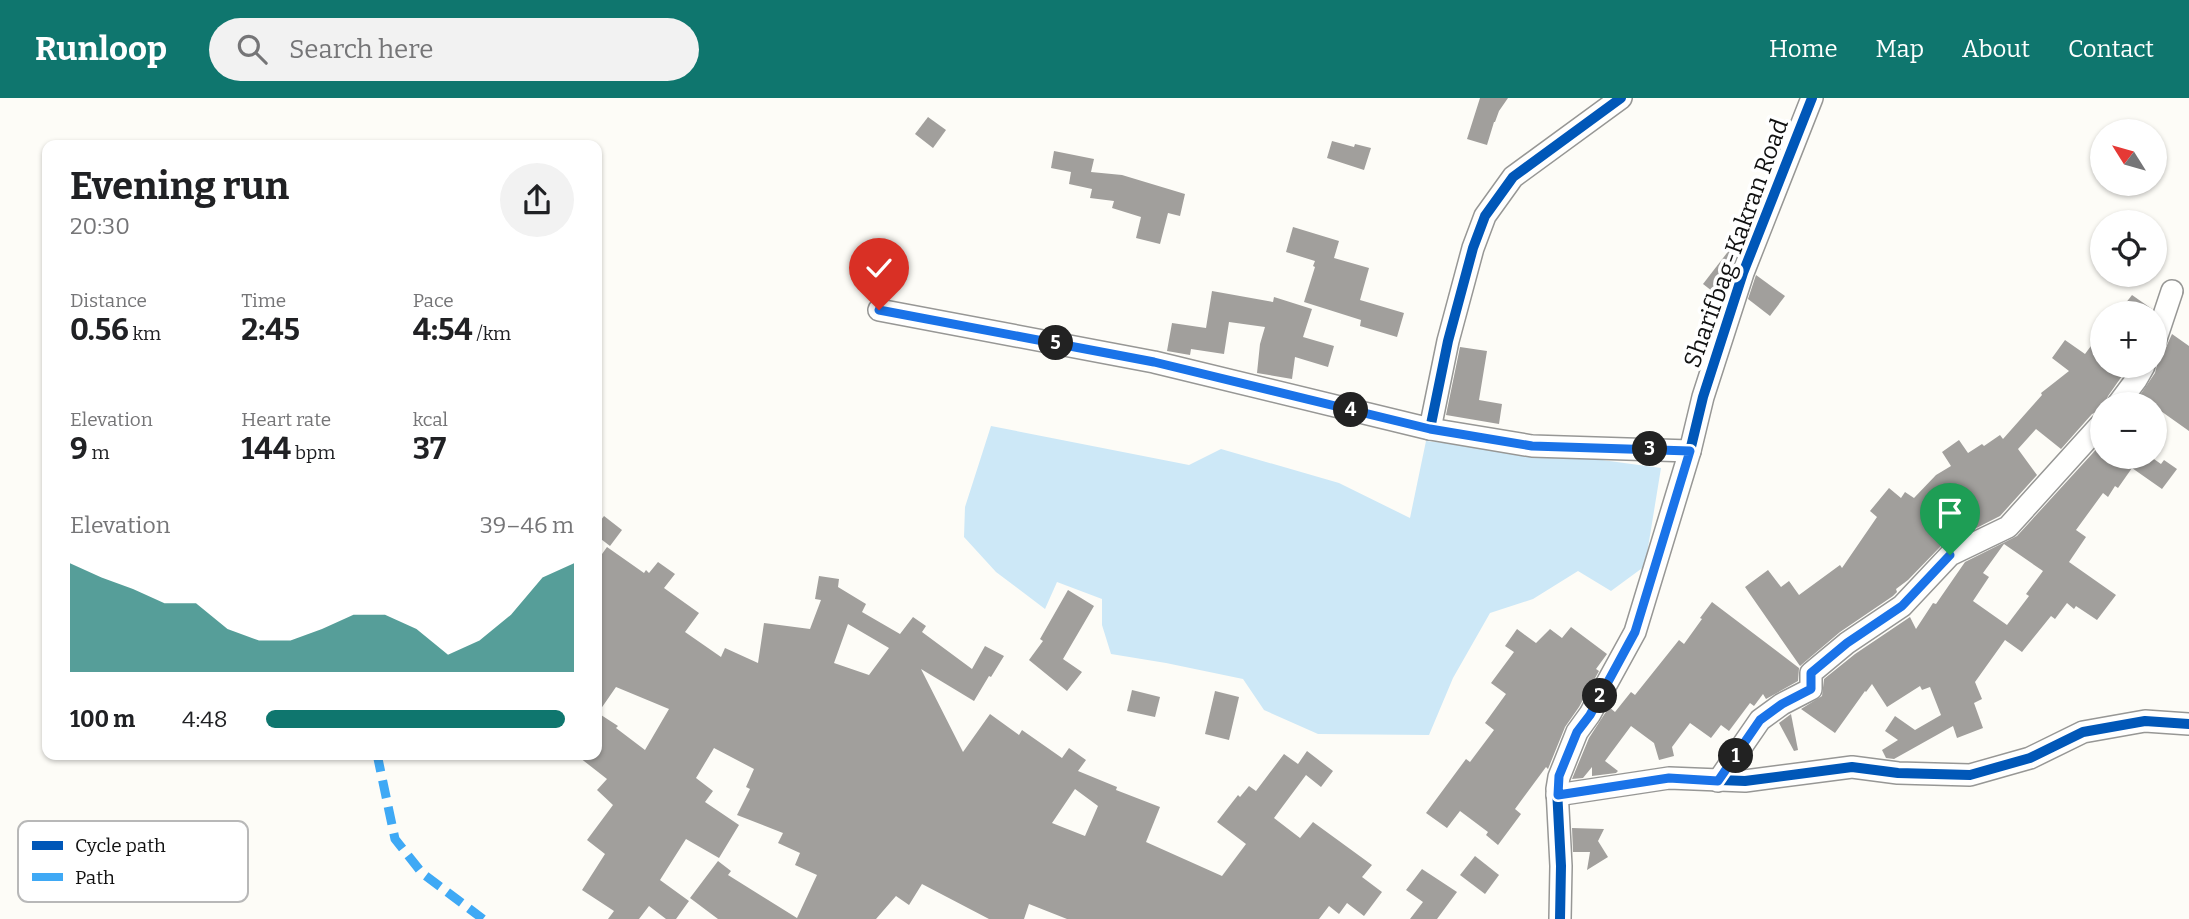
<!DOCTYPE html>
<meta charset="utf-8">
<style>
:root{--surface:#fff;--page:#f2f2f2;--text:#202124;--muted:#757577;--accent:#0f766e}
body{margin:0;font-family:Bitter,serif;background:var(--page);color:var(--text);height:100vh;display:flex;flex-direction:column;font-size:26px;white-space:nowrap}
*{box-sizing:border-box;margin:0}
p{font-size:23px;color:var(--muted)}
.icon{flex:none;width:38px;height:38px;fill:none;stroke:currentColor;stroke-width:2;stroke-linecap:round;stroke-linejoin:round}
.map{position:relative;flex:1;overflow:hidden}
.drawer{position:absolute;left:42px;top:42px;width:560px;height:620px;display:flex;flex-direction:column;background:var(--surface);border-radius:14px;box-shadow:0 2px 5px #0004}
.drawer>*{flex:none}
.needle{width:46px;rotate:307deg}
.tools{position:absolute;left:2090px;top:21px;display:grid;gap:14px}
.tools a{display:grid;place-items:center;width:77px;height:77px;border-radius:50%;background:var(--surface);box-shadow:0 2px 5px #0004;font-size:35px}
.pin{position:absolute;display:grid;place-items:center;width:60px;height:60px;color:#fff;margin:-72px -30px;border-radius:50% 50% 50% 0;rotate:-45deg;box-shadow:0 0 7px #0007}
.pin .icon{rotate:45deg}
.km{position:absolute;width:35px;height:35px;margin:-18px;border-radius:50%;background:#222;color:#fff;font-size:19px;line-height:35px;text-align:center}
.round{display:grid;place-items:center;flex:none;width:74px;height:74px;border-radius:37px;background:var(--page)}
.head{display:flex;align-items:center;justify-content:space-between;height:119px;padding:0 28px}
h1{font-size:38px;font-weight:700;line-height:52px}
.metrics{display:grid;grid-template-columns:repeat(3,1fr);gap:10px;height:119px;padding:7px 28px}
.metrics div{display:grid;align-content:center}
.metrics b{font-size:30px;font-weight:700}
.metrics small{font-size:19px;font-weight:400}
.metrics p{font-size:19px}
.chart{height:196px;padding:14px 28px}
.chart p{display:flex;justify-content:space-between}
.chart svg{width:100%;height:126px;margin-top:7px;fill:var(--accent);opacity:.7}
ul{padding:0 28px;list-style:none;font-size:23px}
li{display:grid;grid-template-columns:112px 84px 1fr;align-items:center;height:52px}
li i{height:18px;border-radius:9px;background:var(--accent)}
header{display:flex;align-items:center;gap:42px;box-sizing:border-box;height:98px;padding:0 35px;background:var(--accent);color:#fff}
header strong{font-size:33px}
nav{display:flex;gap:38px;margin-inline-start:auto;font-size:24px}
.search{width:490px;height:63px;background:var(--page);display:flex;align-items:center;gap:18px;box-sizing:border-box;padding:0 24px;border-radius:38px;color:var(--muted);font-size:26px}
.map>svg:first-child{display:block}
.water{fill:#cde8f7}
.building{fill:#a19f9c;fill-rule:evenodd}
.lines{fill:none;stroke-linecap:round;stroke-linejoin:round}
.minor-casing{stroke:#979795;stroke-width:24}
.minor{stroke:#fffffe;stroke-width:21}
.quiet{stroke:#3fa9f5;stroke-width:9;stroke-dasharray:18 9;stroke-linecap:butt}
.cycleway-casing{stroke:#fff;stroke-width:15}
.cycleway{stroke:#0057b8;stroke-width:10}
.route-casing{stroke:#fff;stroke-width:14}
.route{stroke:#1a73e8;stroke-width:9}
.labels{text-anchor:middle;stroke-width:7;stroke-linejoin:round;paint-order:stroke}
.street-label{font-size:24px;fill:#111;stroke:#fff}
.key{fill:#fff;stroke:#b8b8b8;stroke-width:2}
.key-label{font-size:19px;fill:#111}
</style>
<header>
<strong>Runloop</strong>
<div class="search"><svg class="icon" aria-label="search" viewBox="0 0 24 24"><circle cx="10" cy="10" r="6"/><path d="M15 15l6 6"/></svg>Search here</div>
<nav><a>Home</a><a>Map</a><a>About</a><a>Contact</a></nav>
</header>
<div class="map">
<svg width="2189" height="821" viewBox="0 0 2189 821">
<rect width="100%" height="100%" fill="#fdfcf7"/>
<path class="water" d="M991 328 1189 367 1221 351 1339 385 1410 420 1426 343 1580 359 1661 370 1645 468 1611 493 1578 473 1533 501 1490 515 1453 580 1429 637 1318 636 1264 612 1243 581 1166 565 1111 556 1102 527V501L1057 484 1045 511 996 474 964 439 965 409Z"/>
<g class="building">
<path d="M1480 0H1508L1499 13 1495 24H1494L1487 47 1467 41Z"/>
<path d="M928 19 946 32 933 50 915 36Z"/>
<path d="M1332 43 1354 49 1355 46 1371 50 1364 72 1327 60Z"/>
<path d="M1054 53 1094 61 1091 74 1122 77 1185 96 1180 118 1168 115 1160 146 1136 140 1141 119 1112 110 1114 103 1090 100 1092 91 1069 86 1071 74 1051 70Z"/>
<path d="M1293 129 1339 143 1334 160 1369 170 1360 202 1404 215 1397 239 1360 228 1361 222 1304 204 1315 169 1313 168 1315 163 1286 154Z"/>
<path d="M1730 151 1737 156 1721 200 1703 186Z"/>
<path d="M1756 177 1785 198 1770 218 1748 201Z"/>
<path d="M1212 193 1273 204 1274 199 1312 211 1303 239 1334 248 1328 269 1295 259 1292 281 1257 275 1260 246 1265 229 1229 224 1224 256 1191 251 1190 257 1167 253 1172 225 1206 230Z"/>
<path d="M2132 197 2152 211 2151 215H2118Z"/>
<path d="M2102 233V268H2129L2108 298 2105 306H2102V312L2092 316 2061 351 2036 331 2018 351 2037 377 2000 418 1941 448 1908 482 1896 491 1897 494 1893 498 1840 534 1800 568 1745 489 1768 472 1781 489 1789 483 1799 497 1840 467 1842 470 1877 419 1870 413 1889 390 1901 400 1905 394 1914 400 1936 377 1951 368 1942 354 1959 342 1968 355 1982 346 1984 348 2000 337 2003 341 2042 297 2041 295 2069 273 2052 260 2065 242 2085 256Z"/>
<path d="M2172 236 2189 248V333L2158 311 2157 313 2154 311V306H2134L2155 275 2157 267 2154 260 2163 256Z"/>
<path d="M1460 249 1487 253 1479 302 1502 306 1499 326 1446 317Z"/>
<path d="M2102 345V359H2151L2161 366 2164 362 2177 371 2162 391 2132 370 2118 390 2115 388 2108 399 2103 395 2076 432 2086 439 2069 464 2116 497 2097 522 2076 508 2074 511 2067 505 2055 521 2051 518 2022 554 2005 542 1975 584 1982 601 1974 605 1983 630 1957 640 1953 628 1894 661 1886 660 1882 652 1898 642 1885 633 1895 618 1915 632 1941 617 1930 589 1922 592 1920 588 1887 609 1872 586 1866 594 1865 593 1835 635 1801 611 1822 598 1824 581 1855 556 1910 519 1916 531 1933 505 1936 506 1965 464 2017 438ZM2004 446 2043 473 2026 496 2029 498 2007 527 1973 503 1989 479 1983 475Z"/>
<path d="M604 418 622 432 610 448 597 438V427Z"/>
<path d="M607 449 644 475 646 472 649 475 658 464 675 476 664 490 699 515 685 534 721 559 725 550 758 565 764 525 810 531 821 502 815 501 819 478 839 481 838 489 866 506 862 514 900 536 913 519 926 528 922 534 972 571 985 548 1004 558 991 579 989 578 974 603 921 571 963 654 990 616 1019 637 1022 632 1062 660 1069 650 1086 662 1078 673 1117 689 1116 692 1160 709 1146 744 1222 778 1246 746 1217 724 1238 697 1240 699 1249 688 1256 693 1284 656 1298 666 1307 653 1333 673 1321 689 1306 677 1274 720 1300 740 1313 724 1372 767 1362 779 1382 794 1364 818 1347 805 1339 816 1329 808 1319 821H1067L1029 806 1024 821H989L922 786 909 807 896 798 876 821H718L690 800 718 763 731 773 728 777 797 820 817 777 795 767 800 755 778 745 783 735 737 717 750 691 746 689 754 671 714 650 696 680 713 693 705 704 739 727 719 760 686 741 660 782 689 803 676 821H666L649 808 639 821H608L614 813 582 792 605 756 587 742 613 707 597 692 607 681 575 656H597V463ZM848 526 889 550 869 577 834 565ZM616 589 669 611 645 652 616 630 618 628 598 615ZM1075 691 1098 708 1085 738 1052 725Z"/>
<path d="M1068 492 1094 508 1063 561 1082 574 1067 593 1029 562 1043 543 1040 541Z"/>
<path d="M1712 504 1799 570 1798 583 1766 601 1763 596 1754 608 1750 605 1729 633 1721 627 1711 640 1690 625 1672 649 1674 658 1659 662 1654 645 1631 628 1605 663 1618 673 1616 675 1592 678V669L1583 680 1572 681 1589 640 1609 609 1615 614 1631 594 1635 597 1679 542 1684 546 1702 521 1700 520Z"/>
<path d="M1571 529 1607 556 1596 571 1599 573 1579 609 1565 629 1548 671 1546 669 1515 711 1521 716 1498 747 1486 737 1488 734 1460 713 1447 730 1426 715 1466 661 1470 664 1494 632 1485 625 1506 596 1491 585 1514 554 1505 548 1517 531 1536 545 1550 531 1562 540Z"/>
<path d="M1132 592 1160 599 1155 619 1127 613Z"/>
<path d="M1215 593 1239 599 1229 642 1205 636Z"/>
<path d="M1791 616 1798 652 1794 653 1779 625Z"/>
<path d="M1572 730 1604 731 1598 743 1608 759 1587 772 1590 754H1573Z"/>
<path d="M1475 758 1499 777 1485 796 1460 777Z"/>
<path d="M1422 771 1457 794 1437 821H1410L1423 804 1406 792Z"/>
</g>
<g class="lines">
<defs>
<g id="minor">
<path d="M879 212 1154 264 1430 331 1448 243 1473 150 1485 118 1513 79 1621 0"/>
<path d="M2154 247 2172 193"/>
<path d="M2118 306 2136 282 2144 268"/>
<path d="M1430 331 1532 348 1690 353"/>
<path d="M1718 683 1760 622 1782 606 1811 591V575L1847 545 1902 508 1950 457 2008 429 2102 325"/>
<path d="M1557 697 1669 680 1745 683 1852 669 1898 675 1970 677 2030 660 2083 634 2145 623 2189 626"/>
<path d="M1560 821 1561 768 1557 691 1559 679 1577 634 1590 616 1635 534 1690 353 1703 299 1743 175 1812 0"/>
</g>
</defs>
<use href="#minor" class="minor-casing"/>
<use href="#minor" class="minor"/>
<path class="quiet" d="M377 656 395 741 422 775 483 821"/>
<defs>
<g id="cycleway">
<path d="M879 212 1154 264 1430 331 1448 243 1473 150 1485 118 1513 79 1621 0"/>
<path d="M1557 697 1669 680 1745 683 1852 669 1898 675 1970 677 2030 660 2083 634 2145 623 2189 626"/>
<path d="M1560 821 1561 768 1557 691 1559 679 1577 634 1590 616 1635 534 1690 353 1703 299 1743 175 1812 0"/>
</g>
</defs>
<use href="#cycleway" class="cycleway-casing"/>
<use href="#cycleway" class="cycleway"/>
</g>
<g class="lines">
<defs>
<path id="route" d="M879 212 1154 264 1430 331 1532 348 1690 353 1635 534 1590 617 1577 634 1559 678 1558 697 1669 680 1718 683 1760 622 1782 606 1811 591V575L1847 545 1902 508 1950 457"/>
</defs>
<use href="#route" class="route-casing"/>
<use href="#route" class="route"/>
</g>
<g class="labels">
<g class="street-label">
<text transform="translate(1736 145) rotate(-70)" y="8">Sharifbag-Kakran Road</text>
</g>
</g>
<rect x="18" y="723" width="230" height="81" rx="10" class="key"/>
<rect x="32" y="743" width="31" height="9" fill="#0057b8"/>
<rect x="32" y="775" width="31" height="8" fill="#3fa9f5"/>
<g class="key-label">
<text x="75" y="754">Cycle path</text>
<text x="75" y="786">Path</text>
</g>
</svg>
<div class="tools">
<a><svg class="needle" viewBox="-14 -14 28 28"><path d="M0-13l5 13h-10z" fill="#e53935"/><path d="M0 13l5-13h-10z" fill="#757577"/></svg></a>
<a><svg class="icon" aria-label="locate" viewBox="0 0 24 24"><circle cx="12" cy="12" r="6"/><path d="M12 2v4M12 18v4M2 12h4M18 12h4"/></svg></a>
<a>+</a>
<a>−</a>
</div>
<div class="pin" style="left:1950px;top:457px;background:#1e9e55"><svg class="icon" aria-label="arrive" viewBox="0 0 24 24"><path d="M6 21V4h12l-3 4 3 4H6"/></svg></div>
<div class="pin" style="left:879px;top:212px;background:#d93025"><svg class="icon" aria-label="check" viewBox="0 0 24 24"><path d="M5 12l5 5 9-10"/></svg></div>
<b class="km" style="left:1736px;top:658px">1</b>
<b class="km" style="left:1600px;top:598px">2</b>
<b class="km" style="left:1650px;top:351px">3</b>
<b class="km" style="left:1351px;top:312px">4</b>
<b class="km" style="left:1056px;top:245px">5</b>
<section class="drawer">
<div class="head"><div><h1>Evening run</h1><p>20:30</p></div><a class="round"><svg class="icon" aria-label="share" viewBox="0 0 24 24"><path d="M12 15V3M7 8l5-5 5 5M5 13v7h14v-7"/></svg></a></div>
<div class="metrics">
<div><p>Distance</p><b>0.56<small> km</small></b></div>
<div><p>Time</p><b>2:45</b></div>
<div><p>Pace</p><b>4:54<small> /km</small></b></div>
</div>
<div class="metrics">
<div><p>Elevation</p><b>9<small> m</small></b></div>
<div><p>Heart rate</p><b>144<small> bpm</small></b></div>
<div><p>kcal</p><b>37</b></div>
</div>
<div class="chart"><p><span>Elevation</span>39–46 m</p>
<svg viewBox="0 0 160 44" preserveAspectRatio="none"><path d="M0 44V6L10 11L20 15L30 20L40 20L50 29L60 33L70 33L80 29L90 24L100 24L110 29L120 38L130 33L140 24L150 11L160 6V44z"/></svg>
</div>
<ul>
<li><b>100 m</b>4:48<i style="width:97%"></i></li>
</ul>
</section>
</div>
